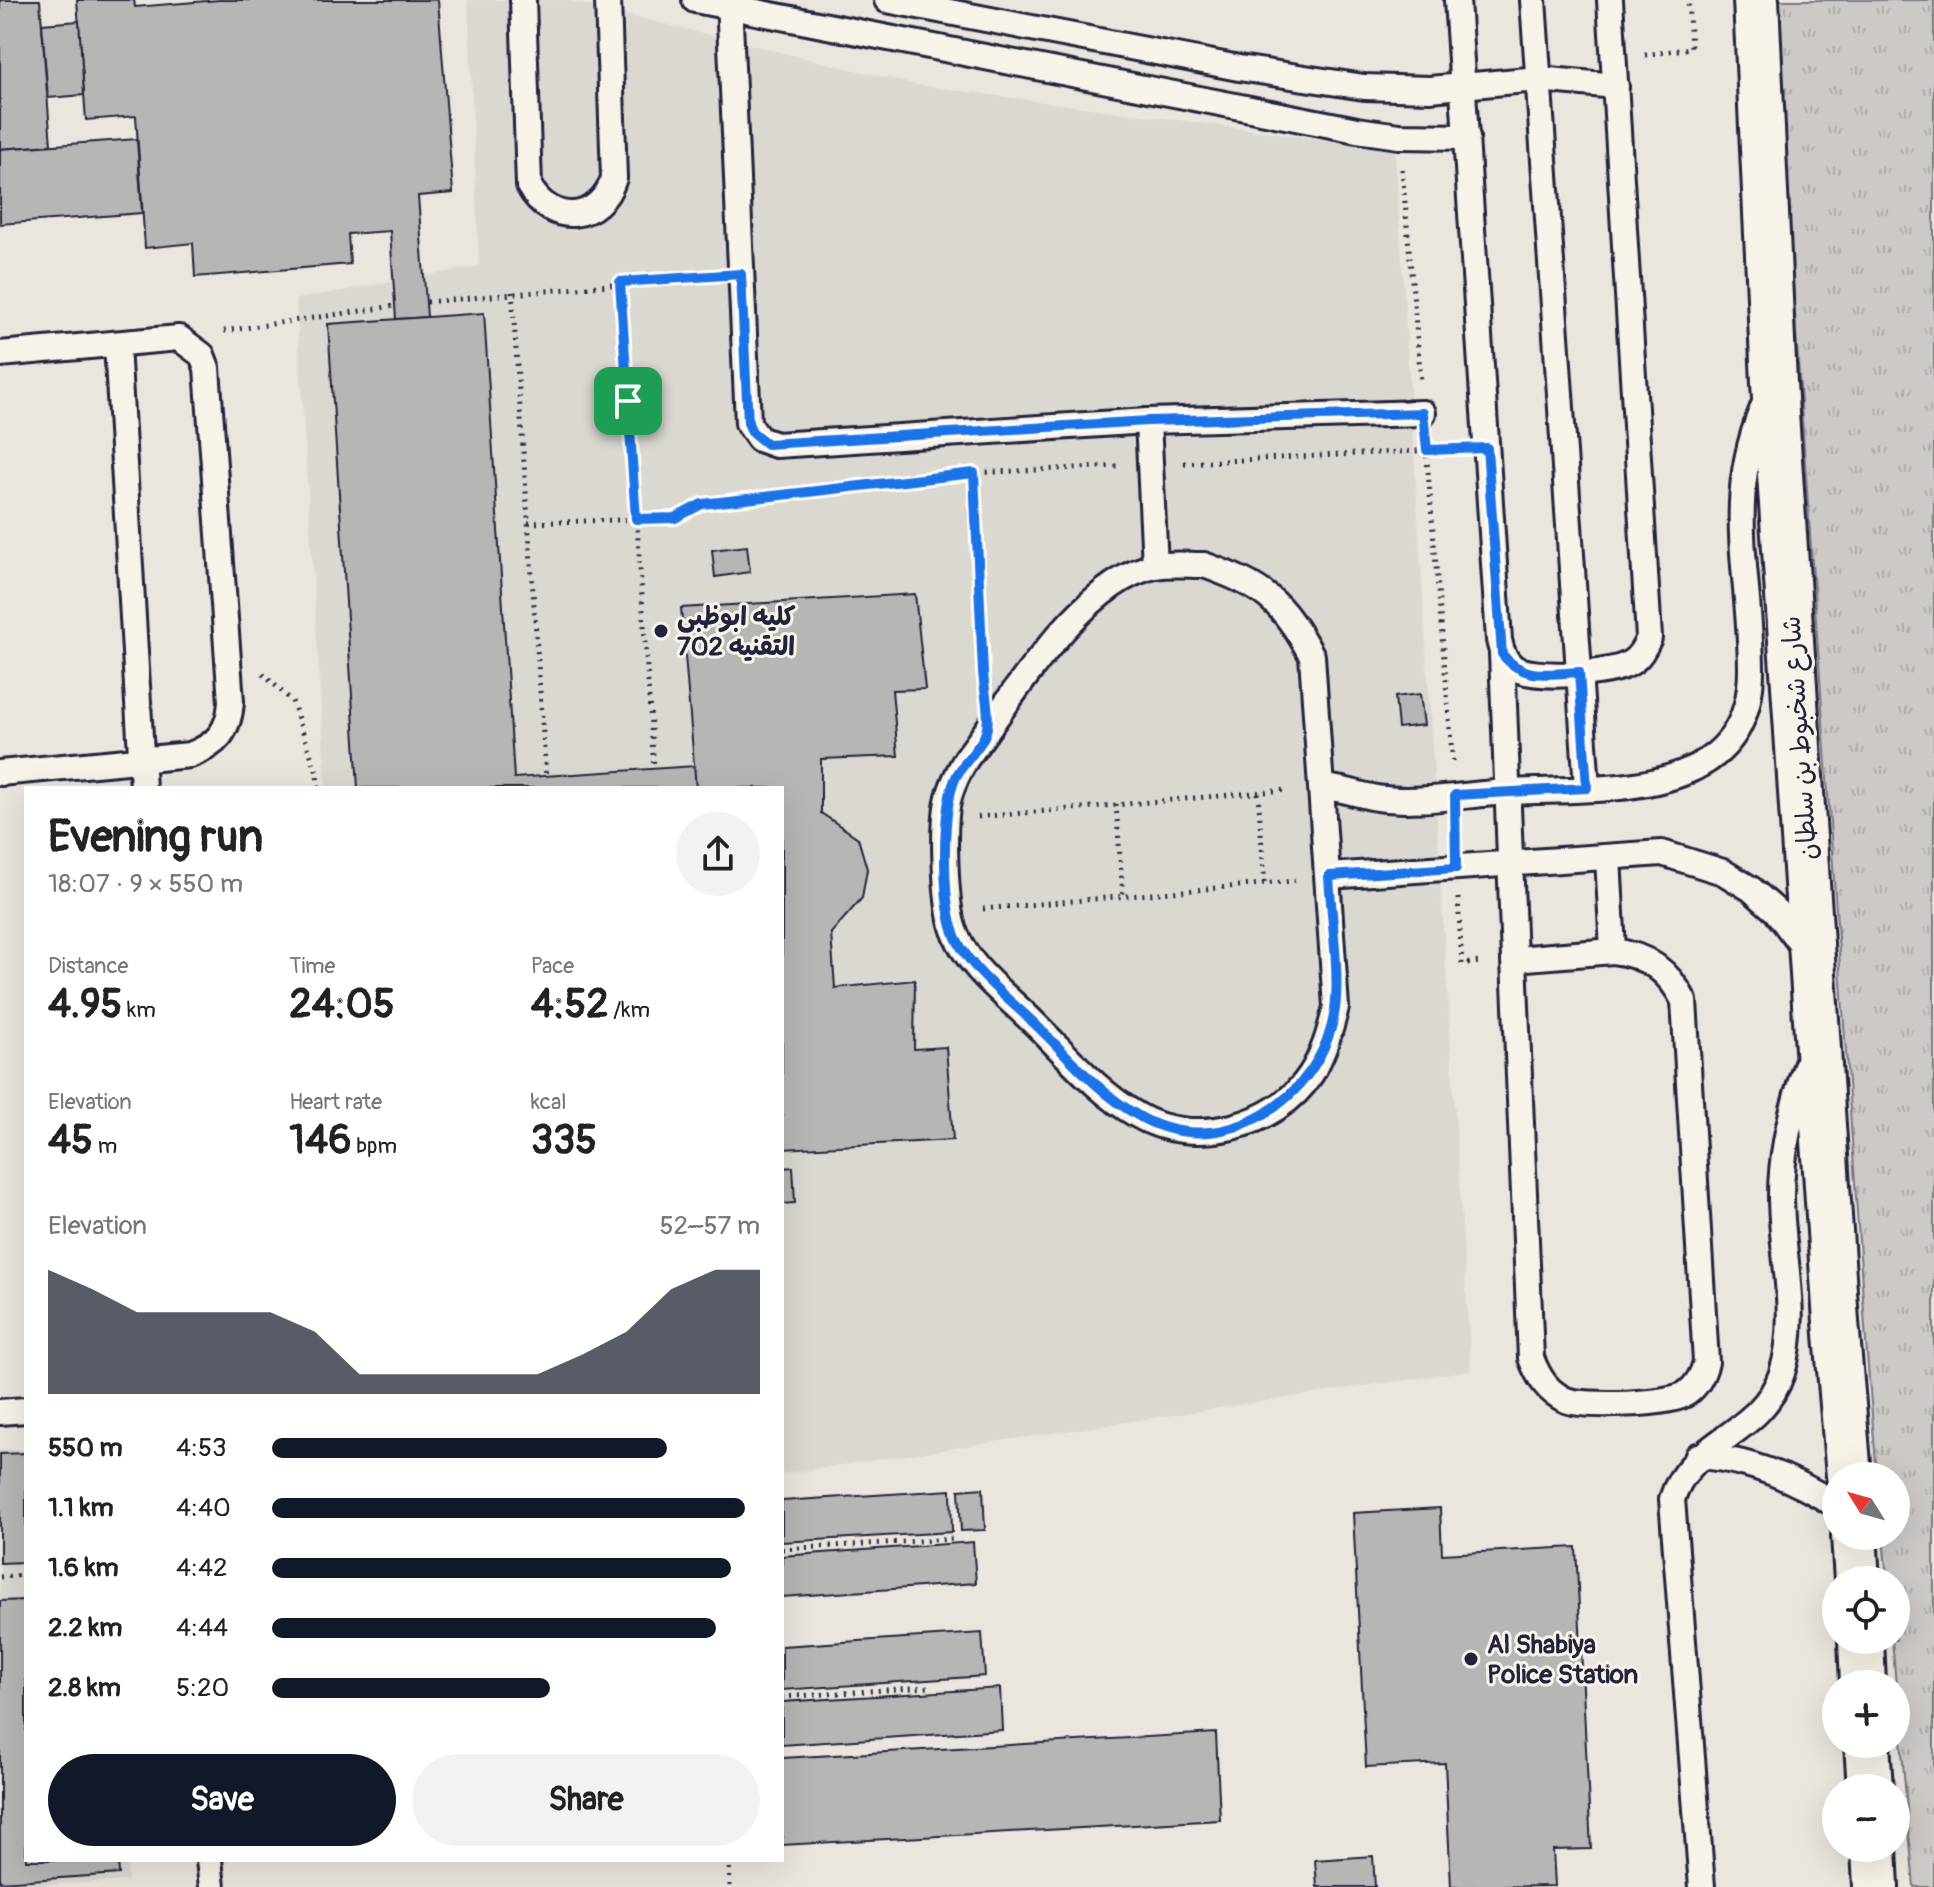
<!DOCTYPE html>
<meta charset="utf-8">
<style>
:root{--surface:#fff;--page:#f2f2f2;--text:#222;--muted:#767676;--accent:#111827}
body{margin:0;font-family:Pangolin,"Playpen Sans Arabic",sans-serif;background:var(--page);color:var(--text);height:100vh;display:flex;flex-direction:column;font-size:30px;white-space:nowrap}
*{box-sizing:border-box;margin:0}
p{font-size:26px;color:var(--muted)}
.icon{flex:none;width:44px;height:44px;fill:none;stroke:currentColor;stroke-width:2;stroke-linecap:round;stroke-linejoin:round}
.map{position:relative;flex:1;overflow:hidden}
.side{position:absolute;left:24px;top:786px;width:760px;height:1076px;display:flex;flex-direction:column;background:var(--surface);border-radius:0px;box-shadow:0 8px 32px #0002}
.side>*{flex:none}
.needle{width:52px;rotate:307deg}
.tools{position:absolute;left:1822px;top:1462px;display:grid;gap:16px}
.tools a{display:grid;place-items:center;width:88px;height:88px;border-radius:50%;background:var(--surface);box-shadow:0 8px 32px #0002;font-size:40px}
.pin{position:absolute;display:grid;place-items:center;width:68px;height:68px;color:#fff;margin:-34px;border-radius:16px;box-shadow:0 4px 12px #0006}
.round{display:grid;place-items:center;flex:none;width:84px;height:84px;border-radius:42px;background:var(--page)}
.overview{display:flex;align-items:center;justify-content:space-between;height:136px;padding:0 24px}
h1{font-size:44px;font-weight:700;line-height:60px}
.metrics{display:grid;grid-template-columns:repeat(3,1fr);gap:12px;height:136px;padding:8px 24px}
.metrics div{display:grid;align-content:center}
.metrics b{font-size:40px;font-weight:700}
.metrics small{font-size:22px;font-weight:400}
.metrics p{font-size:22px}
.chart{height:224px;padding:16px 24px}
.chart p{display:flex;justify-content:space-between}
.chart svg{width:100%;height:144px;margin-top:8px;fill:var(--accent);opacity:.7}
.primary-button{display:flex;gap:16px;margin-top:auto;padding:16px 24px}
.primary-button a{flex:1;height:92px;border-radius:48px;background:var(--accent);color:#fff;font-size:32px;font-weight:700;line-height:92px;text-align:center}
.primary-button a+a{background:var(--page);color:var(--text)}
ul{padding:0 24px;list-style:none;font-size:26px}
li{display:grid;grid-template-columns:128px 96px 1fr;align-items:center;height:60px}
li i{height:20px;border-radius:10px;background:var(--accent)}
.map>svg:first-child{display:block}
.built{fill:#dbd8d2}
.grass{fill:url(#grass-tufts);stroke:#787680;stroke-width:2}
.building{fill:#b8b6b5;stroke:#22223b;stroke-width:2}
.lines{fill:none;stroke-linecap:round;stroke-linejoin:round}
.lane-casing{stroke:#22223b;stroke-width:30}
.primary-casing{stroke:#22223b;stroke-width:50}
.path{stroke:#22223b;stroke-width:5;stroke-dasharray:2 6;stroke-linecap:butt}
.lane{stroke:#f7f3e8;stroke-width:24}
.primary{stroke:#f7f3e8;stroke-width:44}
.route-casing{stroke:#fff;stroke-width:16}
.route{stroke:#1a73e8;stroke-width:10}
.poi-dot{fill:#22223b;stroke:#f7f3e8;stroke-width:3}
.labels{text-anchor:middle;stroke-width:6;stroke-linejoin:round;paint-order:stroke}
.poi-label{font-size:26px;font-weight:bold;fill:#22223b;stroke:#f7f3e8;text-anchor:start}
.street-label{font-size:26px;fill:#22223b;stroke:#f7f3e8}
</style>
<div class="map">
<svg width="1934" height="1887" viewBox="0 0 1934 1887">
<defs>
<pattern id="grass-tufts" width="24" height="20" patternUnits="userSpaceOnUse" patternTransform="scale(2)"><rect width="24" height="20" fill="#cdc9c6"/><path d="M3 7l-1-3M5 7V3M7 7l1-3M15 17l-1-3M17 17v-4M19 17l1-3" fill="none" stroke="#b0acab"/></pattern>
</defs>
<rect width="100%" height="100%" fill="#eae6de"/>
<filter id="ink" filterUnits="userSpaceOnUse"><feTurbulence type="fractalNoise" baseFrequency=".0125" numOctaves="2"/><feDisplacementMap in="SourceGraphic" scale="16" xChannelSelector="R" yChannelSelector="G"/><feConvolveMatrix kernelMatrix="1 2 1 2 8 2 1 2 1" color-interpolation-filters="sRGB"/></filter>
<g filter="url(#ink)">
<g class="built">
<path d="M468 0H565L917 85 1395 149 1471 1370 782 1474V788H326L296 299 479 266Z"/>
<path d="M26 1449V1860H127L128 1881 0 1887V1450Z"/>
</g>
<path class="grass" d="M1773 0H1934V1887H1914L1892 1640H1896V1580H1887L1883 1536H1896V1476H1877L1866 1342Z"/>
<g class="building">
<path d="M0 0H40L51 145 0 149Z"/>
<path d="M77 0H134L135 7 219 0H438L453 193 418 196 427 317 396 319 390 231 348 234 350 264 195 277 193 243 145 248 136 116 86 120Z"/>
<path d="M79 21 84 95 48 98 42 24Z"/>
<path d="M137 139 142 213 0 224V149Z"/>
<path d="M484 313 514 778 695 766 696 788H358L328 324Z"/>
<path d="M747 546 750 572 715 577 712 550Z"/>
<path d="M915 594 925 689 892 690 898 756 821 759V813L858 838 867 869 862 898 831 933 835 988 915 980 914 1049 946 1047 953 1140 782 1149V788H696L681 608Z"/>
<path d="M1420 694 1424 725 1398 728 1395 697Z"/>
<path d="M793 1167 795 1203 782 1204V1168Z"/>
<path d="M26 1453V1562L0 1563V1454Z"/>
<path d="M983 1488 985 1530 961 1531 959 1490Z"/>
<path d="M951 1490 952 1532 782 1542V1501Z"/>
<path d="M1440 1508 1442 1554 1576 1547 1591 1849 1553 1850 1555 1886 1451 1887 1445 1763 1366 1767 1353 1513Z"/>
<path d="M973 1542 976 1583 782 1597V1556Z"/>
<path d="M26 1600V1860H118L119 1874 0 1882V1601Z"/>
<path d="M982 1633 985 1676 782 1690V1646Z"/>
<path d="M1000 1688 1002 1730 782 1745V1702Z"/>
<path d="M1216 1733 1220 1820 782 1845V1758Z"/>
<path d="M1373 1856 1375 1887H1317L1315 1860Z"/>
</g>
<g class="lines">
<defs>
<g id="lane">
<path d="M523 0 529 186C552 227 600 222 614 178L608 0"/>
<path d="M695 0 1357 130 1399 136 1467 137"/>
<path d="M729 0 748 423 759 439 776 445 1148 421 1423 413"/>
<path d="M887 0 1239 68 1364 87 1430 89 1538 79 1616 86"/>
<path d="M1457 0 1499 640C1501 650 1504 660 1513 667 1531 680 1612 675 1630 663 1640 657 1644 648 1649 638L1610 0"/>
<path d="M1533 0 1587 788"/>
<path d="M117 345 143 788"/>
<path d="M0 354 179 338 202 355 207 368 231 702C229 731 217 745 190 755L0 773"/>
<path d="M1148 421 1155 566"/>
<path d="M1204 565C1265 587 1281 600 1312 656L1336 1007C1330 1031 1324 1053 1311 1074 1276 1128 1192 1148 1137 1115 1097 1092 1066 1054 1033 1022 1006 995 967 967 954 930 945 906 942 823 949 797 953 783 959 771 966 759 1011 700 1081 581 1155 566 1171 563 1189 565 1204 565Z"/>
<path d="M1502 654 1514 959"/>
<path d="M1323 787C1342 788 1358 795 1377 798 1419 804 1467 794 1510 792 1602 787 1751 803 1751 669 1750 567 1722 495 1768 396"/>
<path d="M1608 857 1613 951"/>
<path d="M1329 876 1662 853 1723 872 1751 889 1776 911 1806 951"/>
<path d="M1613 951C1647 955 1669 971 1684 1001L1706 1362C1703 1374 1698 1385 1687 1393 1671 1405 1584 1407 1566 1400 1547 1392 1538 1376 1531 1358L1514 959Z"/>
<path d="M0 1412 26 1410"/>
<path d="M1698 1456C1747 1459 1795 1479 1836 1505"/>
<path d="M209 1860 212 1887"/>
<path d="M1702 1887 1672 1499C1690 1440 1761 1436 1782 1373 1800 1317 1781 1254 1781 1196 1781 1150 1793 1102 1809 1058"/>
</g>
<g id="primary">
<path d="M1756 0 1774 383 1836 1322 1849 1476"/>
<path d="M1854 1536 1857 1580"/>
<path d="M1861 1640 1863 1684"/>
<path d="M1867 1744 1870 1788"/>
<path d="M1874 1848 1876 1887"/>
</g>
</defs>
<use href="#lane" class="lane-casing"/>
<use href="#primary" class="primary-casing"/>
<g class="path">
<path d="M1645 55 1691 48 1688 0"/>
<path d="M1402 169 1421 382"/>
<path d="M620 282 654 769"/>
<path d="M512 292 546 777"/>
<path d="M427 302 708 276"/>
<path d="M224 331 395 306"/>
<path d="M1426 448 1453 765"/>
<path d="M1184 463 1454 449"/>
<path d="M974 473 983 676"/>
<path d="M528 523 675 518 702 504 974 473 1118 466"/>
<path d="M263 674 292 701 317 773 318 788"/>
<path d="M1258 793 1265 886"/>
<path d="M1116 804 1123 896"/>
<path d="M978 817 1287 790"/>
<path d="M1458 898 1462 964 1481 962"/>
<path d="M983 909 1295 881"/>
<path d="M782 1549 953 1539"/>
<path d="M0 1577 26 1575"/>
<path d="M782 1697 928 1687"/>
<path d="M729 1860 730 1887"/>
</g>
<use href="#lane" class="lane"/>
<use href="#primary" class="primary"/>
</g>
</g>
<g class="lines" filter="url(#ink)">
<defs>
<path id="route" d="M741 274 748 423 752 432 767 444 1148 421 1423 413 1427 450 1487 448 1502 654C1522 680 1549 674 1579 672L1587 788 1455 795 1456 868 1329 876C1331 915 1340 972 1335 1009 1323 1098 1221 1166 1137 1115 1099 1093 1069 1057 1038 1027 1010 999 963 966 952 927 943 893 941 809 956 777 963 762 981 748 986 732 991 716 984 689 983 672 980 606 977 539 974 473L702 504 675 518 636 519 620 282Z"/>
</defs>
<use href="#route" class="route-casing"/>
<use href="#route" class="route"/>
</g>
<g class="poi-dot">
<circle cx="661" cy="631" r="8"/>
<circle cx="1471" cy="1659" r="8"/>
</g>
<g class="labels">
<g class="poi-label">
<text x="677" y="625">كليه ابوظبي<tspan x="677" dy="30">التقنيه 702</tspan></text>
<text x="1487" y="1653">Al Shabiya<tspan x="1487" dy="30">Police Station</tspan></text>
</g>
<g class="street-label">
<text transform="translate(1799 738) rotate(-94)" y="9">شارع شخبوط بن سلطان</text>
</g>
</g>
</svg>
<div class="tools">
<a><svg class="needle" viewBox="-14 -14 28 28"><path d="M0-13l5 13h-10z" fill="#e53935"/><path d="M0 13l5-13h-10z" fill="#767676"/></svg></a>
<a><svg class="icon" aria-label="locate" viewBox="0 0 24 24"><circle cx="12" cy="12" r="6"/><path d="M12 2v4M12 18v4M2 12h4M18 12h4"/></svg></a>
<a>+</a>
<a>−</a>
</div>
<div class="pin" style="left:628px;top:401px;background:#1e9e55"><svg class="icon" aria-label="arrive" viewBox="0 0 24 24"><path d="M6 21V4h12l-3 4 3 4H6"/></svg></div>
<section class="side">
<div class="overview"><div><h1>Evening run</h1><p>18:07 · 9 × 550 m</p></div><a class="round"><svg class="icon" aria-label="share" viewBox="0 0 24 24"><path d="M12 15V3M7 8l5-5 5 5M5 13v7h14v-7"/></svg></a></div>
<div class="metrics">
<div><p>Distance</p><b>4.95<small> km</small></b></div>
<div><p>Time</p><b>24:05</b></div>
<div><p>Pace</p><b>4:52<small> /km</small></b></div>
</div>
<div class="metrics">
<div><p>Elevation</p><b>45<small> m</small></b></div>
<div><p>Heart rate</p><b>146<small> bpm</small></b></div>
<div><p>kcal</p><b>335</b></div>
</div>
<div class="chart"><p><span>Elevation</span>52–57 m</p>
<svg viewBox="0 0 160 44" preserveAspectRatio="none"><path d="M0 44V6L10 12L20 19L30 19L40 19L50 19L60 25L70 38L80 38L90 38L100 38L110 38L120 32L130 25L140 12L150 6L160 6V44z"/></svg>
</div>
<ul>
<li><b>550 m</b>4:53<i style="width:81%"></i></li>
<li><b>1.1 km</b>4:40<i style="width:97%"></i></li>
<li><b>1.6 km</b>4:42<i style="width:94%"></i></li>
<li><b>2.2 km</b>4:44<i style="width:91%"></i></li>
<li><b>2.8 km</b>5:20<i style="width:57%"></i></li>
</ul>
<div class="primary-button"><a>Save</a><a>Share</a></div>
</section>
</div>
